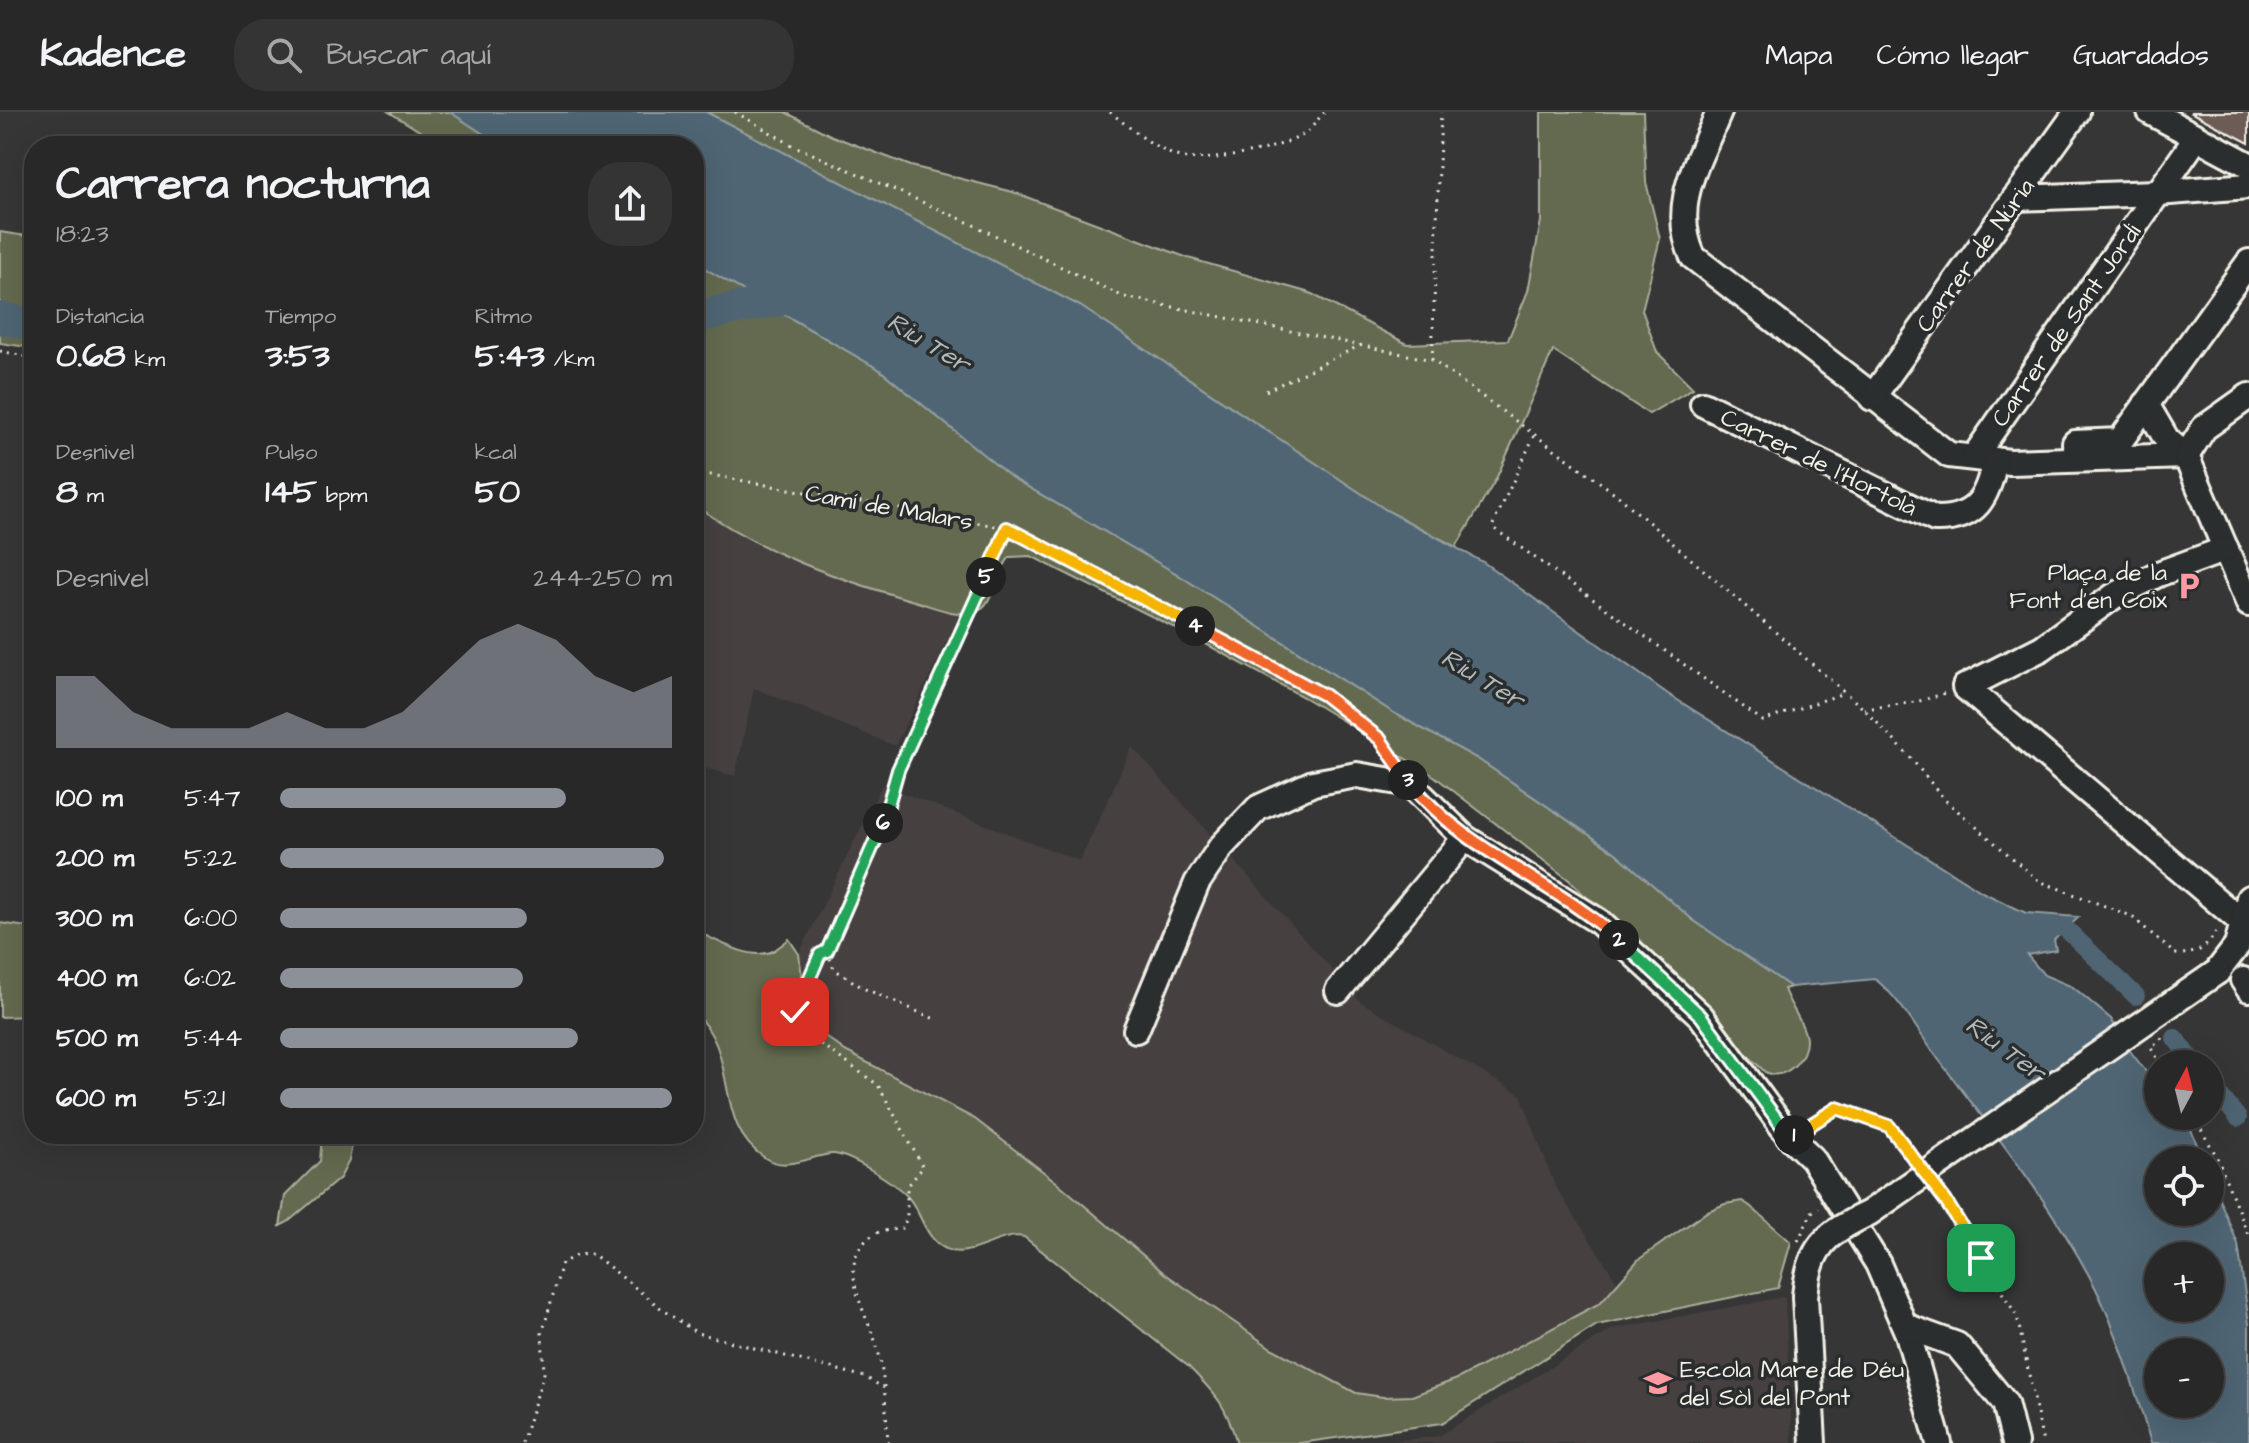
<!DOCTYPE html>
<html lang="es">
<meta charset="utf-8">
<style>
:root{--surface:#292828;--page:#353434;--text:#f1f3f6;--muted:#a5a6a8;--line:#454445;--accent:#8c9099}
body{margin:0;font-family:"Architects Daughter",sans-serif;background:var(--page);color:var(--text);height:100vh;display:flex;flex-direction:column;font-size:30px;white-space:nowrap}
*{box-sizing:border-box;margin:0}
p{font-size:26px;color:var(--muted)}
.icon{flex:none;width:44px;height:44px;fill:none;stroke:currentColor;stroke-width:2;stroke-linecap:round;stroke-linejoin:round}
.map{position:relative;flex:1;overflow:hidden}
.panel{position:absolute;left:24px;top:24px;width:680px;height:1008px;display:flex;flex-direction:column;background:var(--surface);border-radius:32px;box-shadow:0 8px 32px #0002,0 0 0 2px var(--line)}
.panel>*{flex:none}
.needle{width:52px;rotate:7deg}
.buttons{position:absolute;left:2144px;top:938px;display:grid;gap:16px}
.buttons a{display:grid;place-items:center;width:80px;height:80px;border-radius:50%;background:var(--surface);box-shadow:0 8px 32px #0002,0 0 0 2px var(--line);font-size:40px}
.pin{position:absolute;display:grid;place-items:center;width:68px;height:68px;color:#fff;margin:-34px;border-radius:16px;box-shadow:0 4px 12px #0006}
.km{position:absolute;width:40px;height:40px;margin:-20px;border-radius:50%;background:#222;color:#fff;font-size:22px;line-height:40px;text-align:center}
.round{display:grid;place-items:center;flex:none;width:84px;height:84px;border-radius:32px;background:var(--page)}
.overview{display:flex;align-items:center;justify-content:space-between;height:136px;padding:0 32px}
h1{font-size:44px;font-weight:800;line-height:60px}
.stats{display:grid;grid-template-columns:repeat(3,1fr);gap:12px;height:136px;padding:8px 32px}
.stats div{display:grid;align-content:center}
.stats b{font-size:34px;font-weight:800}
.stats small{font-size:22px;font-weight:400}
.stats p{font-size:22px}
.chart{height:224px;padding:16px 32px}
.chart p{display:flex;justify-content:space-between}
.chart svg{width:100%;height:144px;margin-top:8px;fill:var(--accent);opacity:.7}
ul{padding:0 32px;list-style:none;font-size:26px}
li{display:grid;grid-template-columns:128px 96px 1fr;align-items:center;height:60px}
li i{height:20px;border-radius:10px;background:var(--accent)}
header{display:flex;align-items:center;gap:48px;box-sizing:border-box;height:112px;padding:0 40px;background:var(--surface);border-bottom:2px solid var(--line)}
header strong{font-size:38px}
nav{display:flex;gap:44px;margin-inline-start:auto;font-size:28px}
.search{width:560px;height:72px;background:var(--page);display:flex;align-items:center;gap:20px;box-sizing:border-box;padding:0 28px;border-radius:32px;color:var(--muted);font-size:30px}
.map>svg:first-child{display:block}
.built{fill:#474140}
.green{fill:#646a50;stroke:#acae9c;stroke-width:2}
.water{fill:#4f6573;stroke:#919da2;stroke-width:2;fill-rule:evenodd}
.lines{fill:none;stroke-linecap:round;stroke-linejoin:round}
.canal{stroke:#4f6573;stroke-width:18}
.river{stroke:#4f6573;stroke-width:32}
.building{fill:#6d5b56;stroke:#f4f1e8;stroke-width:2}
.minor-casing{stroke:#f4f1e8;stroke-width:30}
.path{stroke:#f4f1e8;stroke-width:3;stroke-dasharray:2 6;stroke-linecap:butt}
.minor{stroke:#2a2d2e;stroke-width:24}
.minor-bridge-casing{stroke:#f4f1e8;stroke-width:30;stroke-linecap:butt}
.minor-bridge{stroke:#2a2d2e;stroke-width:24}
.split-1-casing{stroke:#fff;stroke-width:16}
.split-2-casing{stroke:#fff;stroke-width:16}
.split-3-casing{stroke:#fff;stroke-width:16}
.split-4-casing{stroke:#fff;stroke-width:16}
.split-5-casing{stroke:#fff;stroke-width:16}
.split-6-casing{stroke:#fff;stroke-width:16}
.split-7-casing{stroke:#fff;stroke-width:16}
.split-1{stroke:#f5b400;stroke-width:10}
.split-2{stroke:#22a559;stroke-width:10}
.split-3{stroke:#f0652b;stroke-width:10}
.split-4{stroke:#f0652b;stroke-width:10}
.split-5{stroke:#f5b400;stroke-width:10}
.split-6{stroke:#22a559;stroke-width:10}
.split-7{stroke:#22a559;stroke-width:10}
.labels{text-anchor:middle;stroke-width:7;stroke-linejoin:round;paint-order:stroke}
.street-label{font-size:24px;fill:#f4f1e8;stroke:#2a2d2e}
.poi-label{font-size:24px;fill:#f4f1e8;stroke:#2a2d2e;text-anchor:end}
.water-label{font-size:26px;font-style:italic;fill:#b2b9b9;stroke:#2a2d2e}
</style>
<header>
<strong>Kadence</strong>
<div class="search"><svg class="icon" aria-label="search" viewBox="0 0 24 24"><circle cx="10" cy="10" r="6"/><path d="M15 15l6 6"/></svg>Buscar aquí</div>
<nav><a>Mapa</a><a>Cómo llegar</a><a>Guardados</a></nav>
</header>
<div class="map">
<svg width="2249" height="1331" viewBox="0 0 2249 1331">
<rect width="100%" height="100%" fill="#373636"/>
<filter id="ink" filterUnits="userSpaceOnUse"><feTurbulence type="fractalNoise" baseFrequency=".0125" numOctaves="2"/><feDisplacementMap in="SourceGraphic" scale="16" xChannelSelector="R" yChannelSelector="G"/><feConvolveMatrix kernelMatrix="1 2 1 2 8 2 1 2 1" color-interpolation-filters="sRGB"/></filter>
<g filter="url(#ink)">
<g class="built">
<path d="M694 392 744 424 798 448 950 499 962 500 895 634 754 576 735 664 694 653Z"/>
<path d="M1132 635 1361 890 1521 983 1555 1074 1618 1171 1600 1191 1430 1279 1412 1284 1383 1285 1356 1281 1271 1236 1164 1161 1059 1072 975 1007 845 939 821 921 803 888 799 842 882 673 1080 749Z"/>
<path d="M1785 1185 1792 1331H1379L1439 1324 1613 1217Z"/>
</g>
<g class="green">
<path d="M389 0H450L502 34H444Z"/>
<path d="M706 0H785L832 24 911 54 1013 80 1188 146 1310 181 1407 232 1508 228 1528 179 1541 109V0H1643L1646 70 1660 127 1642 198 1657 240 1693 276 1649 302 1553 239 1496 367 1456 435 1386 398 1080 194Z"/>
<path d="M0 120 34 125V236L0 231Z"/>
<path d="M694 150 880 258 1011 365 1174 460 1394 601 1478 647 1616 741 1693 808 1791 875 1784 877C1794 906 1821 925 1795 953 1786 962 1776 965 1765 960L1569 768 1434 664 1305 586 1193 525 1031 444 1010 445C996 459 995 495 974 500 955 505 932 494 914 489 837 467 759 440 694 392Z"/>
<path d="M0 811 34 816V904L0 905Z"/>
<path d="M694 818C714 827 751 850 773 839 778 836 784 831 789 827L799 842 806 896 821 921 845 939 975 1007 1059 1072 1164 1161 1271 1236 1356 1281 1383 1285 1412 1284 1457 1267 1600 1191 1638 1148 1708 1099 1725 1092 1742 1089 1750 1094 1791 1130 1778 1176 1597 1213 1442 1311 1300 1331H1237C1225 1291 1217 1284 1189 1255L1024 1125C995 1119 963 1157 936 1130 921 1116 920 1096 906 1083 894 1071 847 1040 831 1042 810 1044 786 1060 765 1046 711 1011 741 941 694 901Z"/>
<path d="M322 1022H354L349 1049 340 1066 288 1110 280 1114 285 1084 320 1049Z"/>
</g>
<path class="water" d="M450 0H706L1080 194 1386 398 1483 450 1668 582 1984 781 2026 801 2079 805 2054 828 2056 838 2027 843 2044 863 2073 875 2111 907 2127 935 2158 975V1004H2181L2190 1015 2203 1048H2158V1100H2210V1065L2238 1132 2249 1212V1331H2151C2135 1279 2120 1226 2096 1177 2055 1096 1997 1024 1942 952 1919 923 1904 890 1875 867L1791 875 1693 808 1616 741 1478 647 1394 601 1174 460 1011 365 880 258 694 150V34H502ZM2158 1144H2210V1196H2158ZM2158 1240H2210V1292H2158Z"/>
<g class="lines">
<g class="canal">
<path d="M2040 813 2065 816 2136 884"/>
<path d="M2175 926 2195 952"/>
<path d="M2210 971 2238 1006"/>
</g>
<g class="river">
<path d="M694 205 809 182"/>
<path d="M0 206 34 213"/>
</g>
</g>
<path class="building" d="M2190 0H2249V31Z"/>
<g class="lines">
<defs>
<g id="minor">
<path d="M1719 0C1699 49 1669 92 1693 145L1949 343 2010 350 2186 344"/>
<path d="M2150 0 2249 53"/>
<path d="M2015 86 2157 81 2249 74"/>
<path d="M1872 286 2077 0"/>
<path d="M1703 292 1935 407C1977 408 1988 384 1995 348"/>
<path d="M2146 292 2167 328 2186 344 2249 492"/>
<path d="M2075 331 2120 329 2249 150"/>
<path d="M2186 344 2204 316 2249 284"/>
<path d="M1974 345 2197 25"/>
<path d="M2226 437 2158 462 2114 484 2042 536 1965 575 2243 811"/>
<path d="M2217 860 2237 834 2249 786"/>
<path d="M2243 868 2249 877"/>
<path d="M1338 879 1465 726"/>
<path d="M1136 918 1197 771 1221 735 1258 696 1313 671 1357 663 1410 672 1465 726 1598 809 1701 904 1790 1025 1812 1046 1878 1152 1908 1222 1939 1331"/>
<path d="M1805 1185 1813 1331"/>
<path d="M1905 1214 1957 1233 2005 1291 2015 1331"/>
</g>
</defs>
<use href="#minor" class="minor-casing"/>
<g class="path">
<path d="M735 0 792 33 961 107 1124 185 1432 248 1616 382 1864 597 1909 644 1945 688 2039 769 2131 804 2175 842C2201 842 2205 837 2219 816"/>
<path d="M1110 0C1129 15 1149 32 1171 42 1199 55 1277 38 1303 23 1311 18 1318 7 1324 0"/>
<path d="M0 239 34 246"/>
<path d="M1432 248 1441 0"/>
<path d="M1266 279 1361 233"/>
<path d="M1534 324 1492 415 1763 609 1844 581"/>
<path d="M694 360 1007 416 1029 425 1324 583 1380 627 1393 647"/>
<path d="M1864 597 1916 590 1946 581"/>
<path d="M827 839 834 857 863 876 937 908"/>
<path d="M2161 952 2151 936 2164 924"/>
<path d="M2193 1004 2216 1043 2249 1125"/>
<path d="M1807 1015 1837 996 1889 1014 1912 1044"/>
<path d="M1938 1079 2017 1204 2043 1331"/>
<path d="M1798 1129 1812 1100 1819 1096"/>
<path d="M522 1331 544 1261 542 1222 562 1151 577 1143 593 1142 667 1201 697 1221 865 1265 884 1276"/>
<path d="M888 1331C886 1300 885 1268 878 1238 869 1204 831 1151 873 1123 880 1118 893 1118 903 1116L907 1105V1075L923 1055 878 973 795 914V900L820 842 827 839 883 710 898 658 1007 416"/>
</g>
<use href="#minor" class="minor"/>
<defs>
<path id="minor-bridge" d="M1805 1185C1809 1135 1825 1122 1869 1101L2217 860"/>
</defs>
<use href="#minor-bridge" class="minor-bridge-casing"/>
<use href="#minor-bridge" class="minor-bridge"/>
</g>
</g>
<g class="lines" filter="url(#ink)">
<defs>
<path id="split-1" d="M1794 1023 1837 996 1889 1014 1945 1088 1981 1146"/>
<path id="split-2" d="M1619 828 1701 904 1790 1025 1794 1023"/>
<path id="split-3" d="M1408 668C1464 740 1553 768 1619 828"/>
<path id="split-4" d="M1195 514 1324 583 1380 627 1408 668"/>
<path id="split-5" d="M986 465 1007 416 1195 514"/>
<path id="split-6" d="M883 711 898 658 986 465"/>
<path id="split-7" d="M795 900 820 842 827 839 883 711"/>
</defs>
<use href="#split-1" class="split-1-casing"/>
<use href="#split-2" class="split-2-casing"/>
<use href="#split-3" class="split-3-casing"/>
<use href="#split-4" class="split-4-casing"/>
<use href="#split-5" class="split-5-casing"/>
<use href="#split-6" class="split-6-casing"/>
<use href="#split-7" class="split-7-casing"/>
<use href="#split-1" class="split-1"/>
<use href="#split-2" class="split-2"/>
<use href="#split-3" class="split-3"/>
<use href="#split-4" class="split-4"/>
<use href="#split-5" class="split-5"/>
<use href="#split-6" class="split-6"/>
<use href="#split-7" class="split-7"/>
</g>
<defs>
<symbol id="parking-bare" viewBox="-9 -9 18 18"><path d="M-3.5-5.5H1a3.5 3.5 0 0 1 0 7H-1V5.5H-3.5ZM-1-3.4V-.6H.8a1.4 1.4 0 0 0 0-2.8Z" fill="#ff9aa2" stroke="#2a2d2e" stroke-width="2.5" paint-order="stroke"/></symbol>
<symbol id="school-bare" viewBox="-9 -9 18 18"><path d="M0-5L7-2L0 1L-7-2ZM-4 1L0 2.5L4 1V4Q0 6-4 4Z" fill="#ff9aa2" stroke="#2a2d2e" stroke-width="2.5" paint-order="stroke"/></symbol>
</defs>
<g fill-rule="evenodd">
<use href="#parking-bare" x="2169" y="454" width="40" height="40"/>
<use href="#school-bare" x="1638" y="1251" width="40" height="40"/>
</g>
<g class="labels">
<g class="street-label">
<text transform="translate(1975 143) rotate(-54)" y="8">Carrer de Núria</text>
<text transform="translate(2066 213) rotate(-55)" y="8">Carrer de Sant Jordi</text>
<text transform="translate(1819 350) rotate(26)" y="8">Carrer de l'Hortolà</text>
<text transform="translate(889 395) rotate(10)" y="8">Camí de Malars</text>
</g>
<g class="poi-label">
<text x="2167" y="468">Plaça de la<tspan x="2167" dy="28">Font d'en Coix</tspan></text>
<text x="1680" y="1265" text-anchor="start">Escola Mare de Déu<tspan x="1680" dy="28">del Sòl del Pont</tspan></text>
</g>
<g class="water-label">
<text transform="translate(929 230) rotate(31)" y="9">Riu Ter</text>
<text transform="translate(1483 566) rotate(31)" y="9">Riu Ter</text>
<text transform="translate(2006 936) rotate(36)" y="9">Riu Ter</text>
</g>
</g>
</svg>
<div class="buttons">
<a><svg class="needle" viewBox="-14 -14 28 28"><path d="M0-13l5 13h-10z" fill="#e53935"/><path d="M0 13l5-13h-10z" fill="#a5a6a8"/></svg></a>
<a><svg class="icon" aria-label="locate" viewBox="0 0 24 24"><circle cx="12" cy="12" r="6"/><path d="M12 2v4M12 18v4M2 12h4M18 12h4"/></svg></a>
<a>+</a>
<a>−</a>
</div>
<div class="pin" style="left:1981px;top:1146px;background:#1e9e55"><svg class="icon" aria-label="arrive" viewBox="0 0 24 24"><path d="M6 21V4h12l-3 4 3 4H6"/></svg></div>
<div class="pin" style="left:795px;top:900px;background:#d93025"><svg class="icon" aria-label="check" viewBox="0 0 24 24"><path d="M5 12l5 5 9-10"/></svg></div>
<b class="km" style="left:1794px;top:1023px">1</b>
<b class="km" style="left:1619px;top:828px">2</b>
<b class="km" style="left:1408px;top:668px">3</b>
<b class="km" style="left:1195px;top:514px">4</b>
<b class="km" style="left:986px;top:465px">5</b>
<b class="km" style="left:883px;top:711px">6</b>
<section class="panel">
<div class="overview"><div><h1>Carrera nocturna</h1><p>18:23</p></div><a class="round"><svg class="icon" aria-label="share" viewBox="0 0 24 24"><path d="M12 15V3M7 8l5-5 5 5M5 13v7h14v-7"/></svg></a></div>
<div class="stats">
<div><p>Distancia</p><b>0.68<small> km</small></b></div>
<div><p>Tiempo</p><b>3:53</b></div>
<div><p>Ritmo</p><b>5:43<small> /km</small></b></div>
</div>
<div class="stats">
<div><p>Desnivel</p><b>8<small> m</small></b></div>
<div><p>Pulso</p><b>145<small> bpm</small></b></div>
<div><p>kcal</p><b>50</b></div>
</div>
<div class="chart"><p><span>Desnivel</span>244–250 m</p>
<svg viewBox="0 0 160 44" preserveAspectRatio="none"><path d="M0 44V22L10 22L20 33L30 38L40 38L50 38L60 33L70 38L80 38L90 33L100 22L110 11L120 6L130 11L140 22L150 27L160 22V44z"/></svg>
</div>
<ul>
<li><b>100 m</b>5:47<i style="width:73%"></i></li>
<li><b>200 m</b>5:22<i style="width:98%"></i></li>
<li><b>300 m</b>6:00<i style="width:63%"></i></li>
<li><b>400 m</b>6:02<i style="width:62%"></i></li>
<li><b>500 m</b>5:44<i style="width:76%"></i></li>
<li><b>600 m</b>5:21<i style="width:100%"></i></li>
</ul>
</section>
</div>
